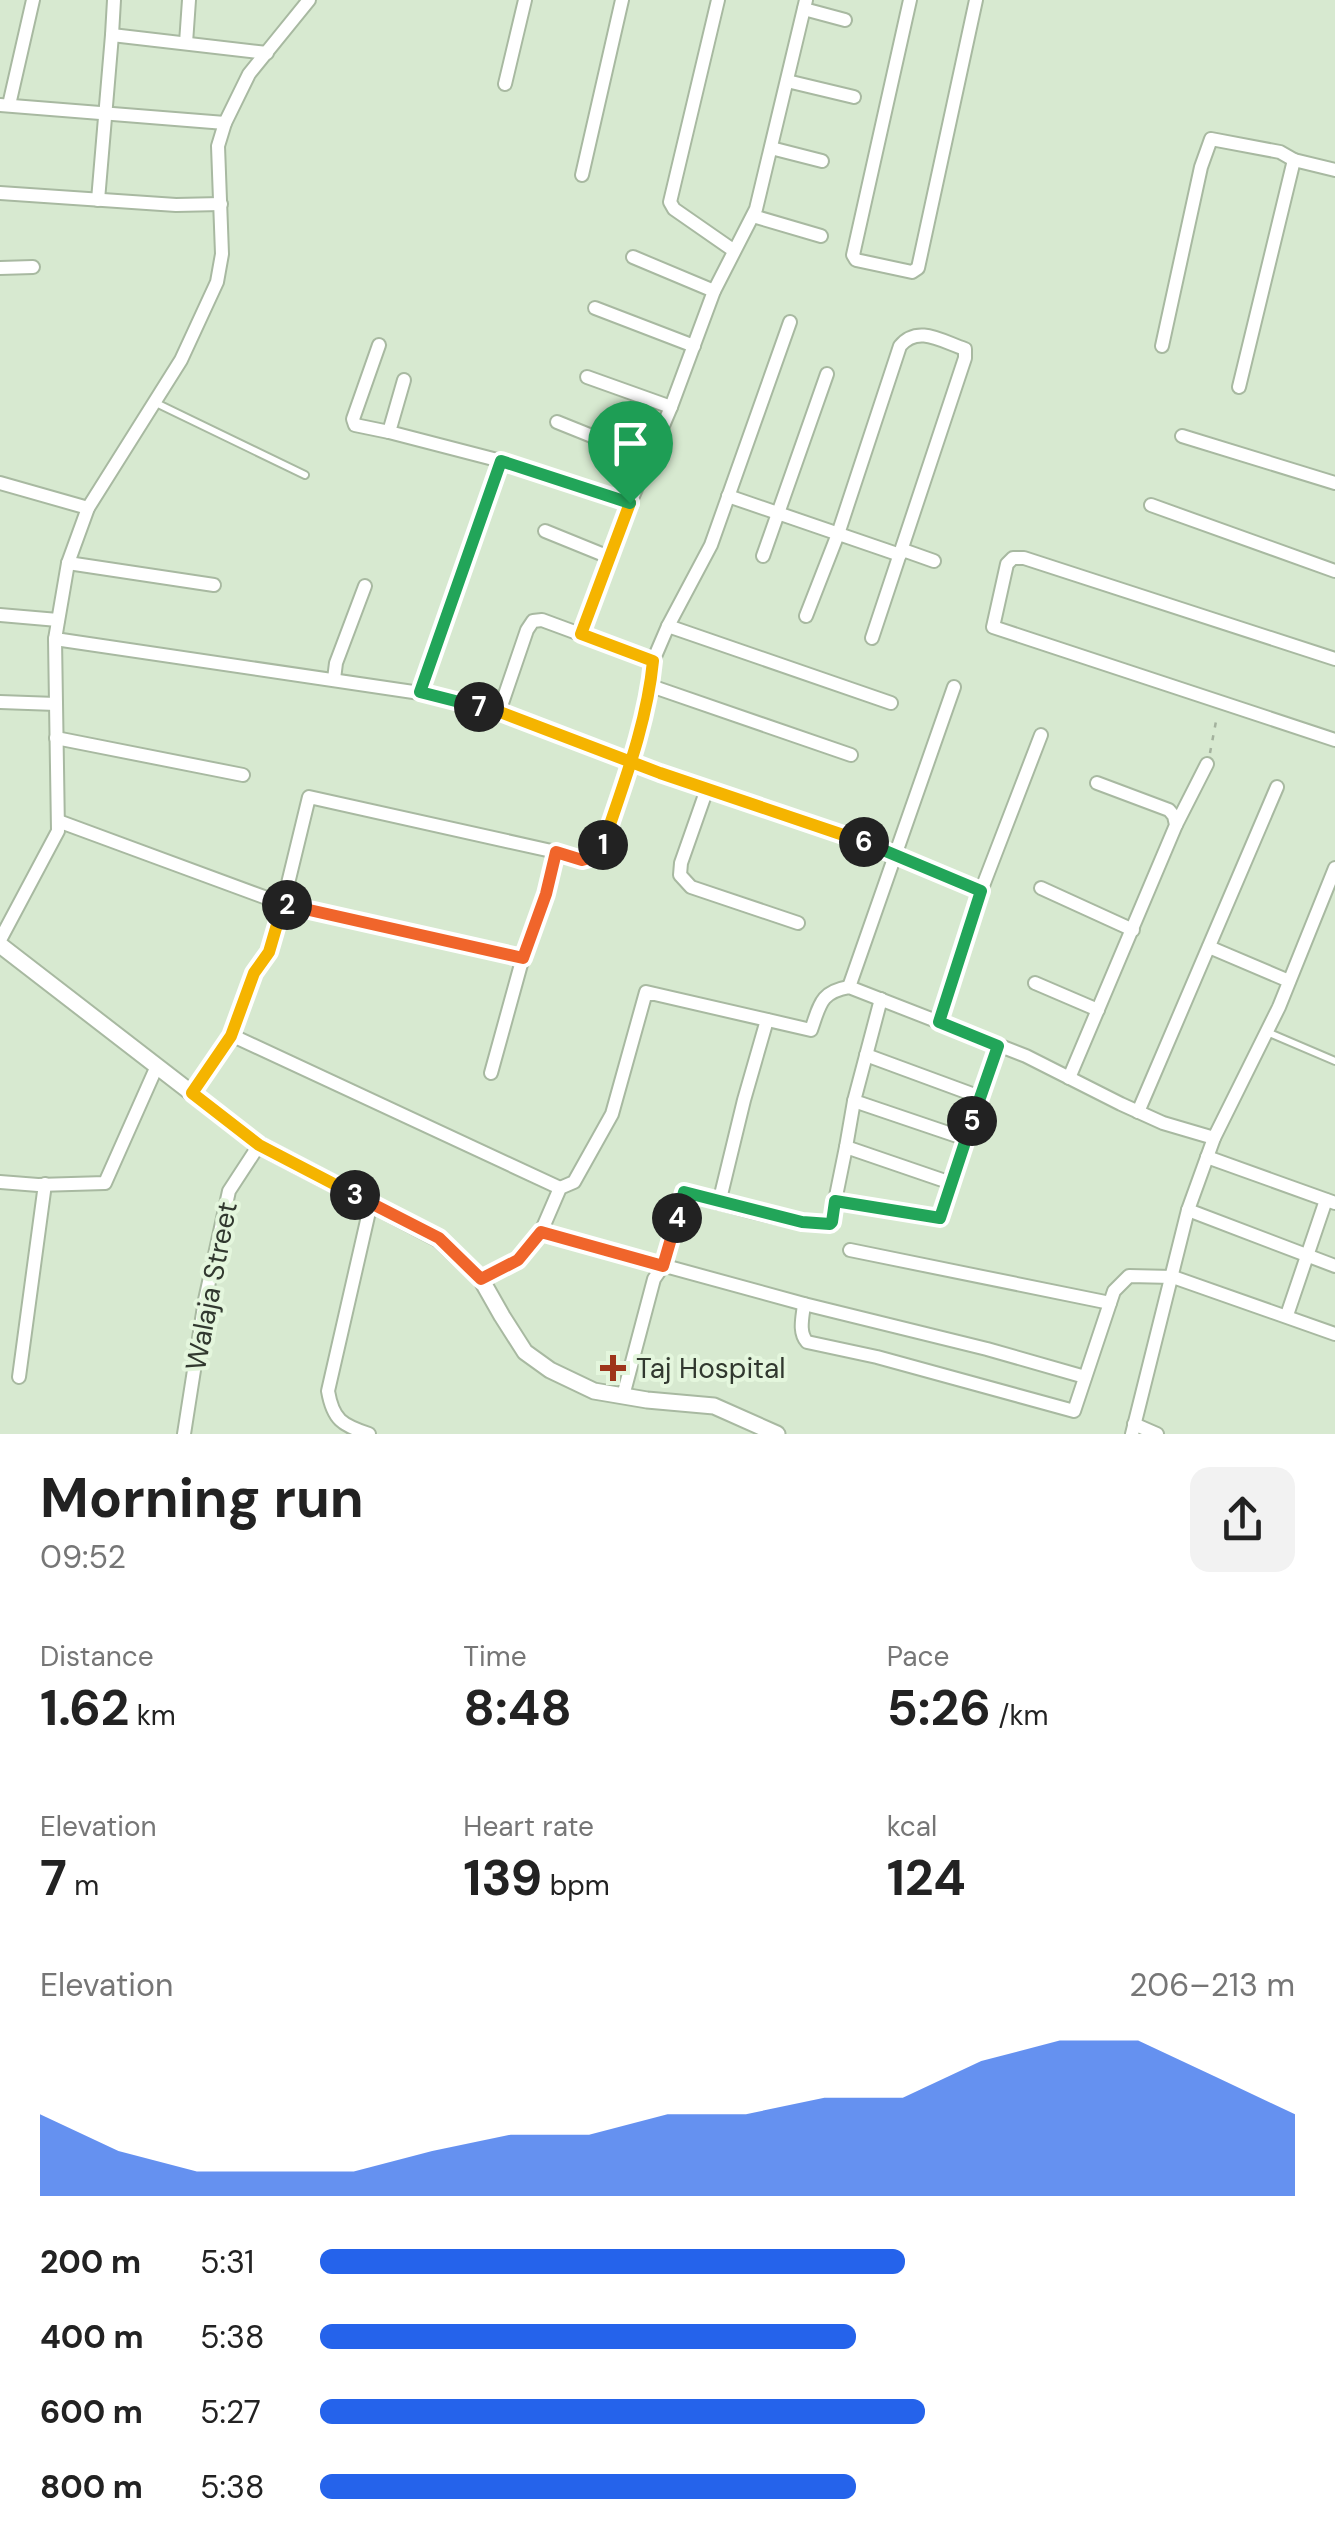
<!DOCTYPE html>
<meta charset="utf-8">
<style>
:root{--surface:#fff;--page:#f2f2f2;--text:#222;--muted:#767676;--accent:#2563eb}
body{margin:0;font-family:"DM Sans",sans-serif;background:var(--page);color:var(--text);height:100vh;display:flex;flex-direction:column;font-size:38px;white-space:nowrap}
*{box-sizing:border-box;margin:0}
p{font-size:32px;color:var(--muted)}
.icon{flex:none;width:55px;height:55px;fill:none;stroke:currentColor;stroke-width:2;stroke-linecap:round;stroke-linejoin:round}
.map{position:relative;height:1434px;overflow:hidden}
.sheet{display:flex;flex-direction:column;background:var(--surface);flex:1}
.sheet>*{flex:none}
.pin{position:absolute;display:grid;place-items:center;width:85px;height:85px;color:#fff;margin:-102px -42px;border-radius:50% 50% 50% 0;rotate:-45deg;box-shadow:0 0 10px #0007}
.pin .icon{rotate:45deg}
.km{position:absolute;width:50px;height:50px;margin:-25px;border-radius:50%;background:#222;color:#fff;font-size:28px;line-height:50px;text-align:center}
.round{display:grid;place-items:center;flex:none;width:105px;height:105px;border-radius:20px;background:var(--page)}
.overview{display:flex;align-items:center;justify-content:space-between;height:170px;padding:0 40px}
h1{font-size:55px;font-weight:700;line-height:75px}
.stats{display:grid;grid-template-columns:repeat(3,1fr);gap:15px;height:170px;padding:10px 40px}
.stats div{display:grid;align-content:center}
.stats b{font-size:50px;font-weight:700}
.stats small{font-size:28px;font-weight:400}
.stats p{font-size:28px}
.chart{height:280px;padding:20px 40px}
.chart p{display:flex;justify-content:space-between}
.chart svg{width:100%;height:180px;margin-top:10px;fill:var(--accent);opacity:.7}
ul{padding:0 40px;list-style:none;font-size:32px}
li{display:grid;grid-template-columns:160px 120px 1fr;align-items:center;height:75px}
li i{height:25px;border-radius:12px;background:var(--accent)}
.map>svg:first-child{display:block}
.lines{fill:none;stroke-linecap:round;stroke-linejoin:round}
.service-casing{stroke:#a8b9a1;stroke-width:10}
.minor-casing{stroke:#a8b9a1;stroke-width:16}
.tertiary-casing{stroke:#a8b9a1;stroke-width:19}
.path{stroke:#a4b29e;stroke-width:2.5;stroke-dasharray:5 8;stroke-linecap:butt}
.service{stroke:#fff;stroke-width:6}
.minor{stroke:#fff;stroke-width:12}
.tertiary{stroke:#fff;stroke-width:15}
.split-1-casing{stroke:#fff;stroke-width:20}
.split-2-casing{stroke:#fff;stroke-width:20}
.split-3-casing{stroke:#fff;stroke-width:20}
.split-4-casing{stroke:#fff;stroke-width:20}
.split-5-casing{stroke:#fff;stroke-width:20}
.split-6-casing{stroke:#fff;stroke-width:20}
.split-7-casing{stroke:#fff;stroke-width:20}
.split-8-casing{stroke:#fff;stroke-width:20}
.split-1{stroke:#f5b400;stroke-width:12}
.split-2{stroke:#f0652b;stroke-width:12}
.split-3{stroke:#f5b400;stroke-width:12}
.split-4{stroke:#f0652b;stroke-width:12}
.split-5{stroke:#22a559;stroke-width:12}
.split-6{stroke:#22a559;stroke-width:12}
.split-7{stroke:#f5b400;stroke-width:12}
.split-8{stroke:#22a559;stroke-width:12}
.poi-dot{fill:#9e351b;stroke:#e4f6dd;stroke-width:4}
.labels{text-anchor:middle;stroke-width:8;stroke-linejoin:round;paint-order:stroke}
.street-label{font-size:28px;fill:#31382f;stroke:#e4f6dd}
.poi-label{font-size:28px;fill:#31382f;stroke:#e4f6dd;text-anchor:start}
</style>
<div class="map">
<svg width="1335" height="1434" viewBox="0 0 1335 1434">
<rect width="100%" height="100%" fill="#d7e9d0"/>
<g class="lines">
<defs>
<g id="service">
<path d="M154 402 305 475"/>
<path d="M1267 1032 1335 1061"/>
</g>
<g id="minor">
<path d="M718 0 670 202 674 209 733 250"/>
<path d="M910 0 853 255 856 260 912 272 918 268 976 0"/>
<path d="M804 9 845 20"/>
<path d="M112 35 114 0"/>
<path d="M186 43 189 0"/>
<path d="M787 81 854 97"/>
<path d="M505 84 525 0"/>
<path d="M0 105 225 123"/>
<path d="M9 105 33 0"/>
<path d="M771 148 822 161"/>
<path d="M582 175 622 0"/>
<path d="M0 193 176 205 221 204"/>
<path d="M98 200 112 35 267 53"/>
<path d="M753 216 821 236"/>
<path d="M633 257 714 291"/>
<path d="M0 268 33 267"/>
<path d="M595 308 694 346"/>
<path d="M379 345 353 419 355 425 389 432"/>
<path d="M1162 346 1201 167 1211 139 1280 152 1294 160"/>
<path d="M587 377 671 407"/>
<path d="M404 380 389 432 501 461"/>
<path d="M1239 387 1294 160 1335 170"/>
<path d="M557 422 649 459"/>
<path d="M1182 436 1335 483"/>
<path d="M0 483 88 508"/>
<path d="M728 496 900 555 903 550 934 561"/>
<path d="M1151 505 1335 571"/>
<path d="M545 531 609 557"/>
<path d="M763 556 827 374"/>
<path d="M68 563 214 585"/>
<path d="M0 615 58 620"/>
<path d="M806 616 838 534 900 346C918 324 943 342 965 349V358L872 638"/>
<path d="M668 626 711 545 790 322"/>
<path d="M581 634 630 503"/>
<path d="M55 639 420 693 501 461 630 503 671 407 714 291 756 209 806 0"/>
<path d="M1335 659 1024 558H1013L1007 564 993 627 1335 740"/>
<path d="M653 661 651 686 851 755"/>
<path d="M334 679 336 663 365 586"/>
<path d="M420 693 499 712 527 630 533 621 542 620 653 661 668 626 891 703"/>
<path d="M0 702 56 704"/>
<path d="M499 712 660 773 861 841 981 891 939 1023"/>
<path d="M56 738 243 775"/>
<path d="M707 789 681 863 680 875 691 887 798 923"/>
<path d="M58 821 283 904 309 797 556 852 546 894 523 957 491 1073"/>
<path d="M1176 825 1207 764"/>
<path d="M556 852 582 860 600 855 631 762 651 686"/>
<path d="M1041 888 1133 930"/>
<path d="M981 891 1041 735"/>
<path d="M0 940 58 831 55 639 68 563 88 508 181 360 217 282 222 254 218 146 225 123 249 74 309 0"/>
<path d="M1209 947 1289 981"/>
<path d="M523 957 283 904 269 952 255 973 231 1035 560 1188"/>
<path d="M1035 983 1098 1010"/>
<path d="M849 987 954 687"/>
<path d="M881 999 854 1101 966 1139"/>
<path d="M866 1055 980 1097"/>
<path d="M1069 1078 1176 825 1174 816 1169 810 1097 783"/>
<path d="M192 1093 231 1035"/>
<path d="M1138 1112 1277 787"/>
<path d="M846 1147 854 1101"/>
<path d="M1207 1157 1335 1203"/>
<path d="M0 1182 38 1185 105 1183 157 1066"/>
<path d="M951 1183 846 1147 835 1201 941 1217 998 1045"/>
<path d="M719 1203 744 1100 767 1020"/>
<path d="M1188 1210 1335 1266"/>
<path d="M541 1232 804 1304 987 1349 1085 1377"/>
<path d="M850 1250 1110 1303"/>
<path d="M481 1279 517 1260 541 1232 560 1188 574 1182 612 1114 646 992 811 1030C820 1005 820 992 849 987L1026 1056 1121 1104 1163 1123 1214 1138"/>
<path d="M804 1304C803 1316 798 1332 807 1342L877 1357 1074 1411 1114 1291 1129 1276 1173 1277 1335 1334"/>
<path d="M1287 1315 1326 1200"/>
<path d="M19 1377 45 1184"/>
<path d="M623 1396 654 1279 663 1266 684 1193C715 1201 805 1230 832 1222L835 1201"/>
<path d="M1134 1424 1157 1434"/>
<path d="M184 1434 205 1300 229 1191 259 1145"/>
<path d="M369 1434C342 1425 333 1420 328 1391L371 1203"/>
<path d="M1132 1434 1188 1210 1214 1138 1279 1007 1335 868"/>
</g>
<path id="tertiary" d="M0 945 259 1145 439 1239 481 1279 502 1316 525 1352 550 1370 594 1391 647 1400 714 1406 777 1434"/>
</defs>
<use href="#service" class="service-casing"/>
<use href="#minor" class="minor-casing"/>
<use href="#tertiary" class="tertiary-casing"/>
<path class="path" d="M1210 753 1217 716"/>
<use href="#service" class="service"/>
<use href="#minor" class="minor"/>
<use href="#tertiary" class="tertiary"/>
</g>
<g class="lines">
<defs>
<path id="split-1" d="M603 845C623 785 647 724 653 661L581 634 630 503"/>
<path id="split-2" d="M287 905 523 958 546 894 556 852 582 860 600 855 603 845"/>
<path id="split-3" d="M287 905 283 904 269 952 254 973 231 1036 192 1093 259 1145 355 1195"/>
<path id="split-4" d="M355 1195 439 1238 481 1279 518 1260 541 1232 663 1266 677 1218"/>
<path id="split-5" d="M677 1218 684 1192 802 1222 830 1224 832 1222 835 1201 940 1218 972 1121"/>
<path id="split-6" d="M864 842 981 891 939 1022 998 1046 972 1121"/>
<path id="split-7" d="M479 707 500 712 660 773 864 842"/>
<path id="split-8" d="M479 707 420 692 501 461 630 503"/>
</defs>
<use href="#split-1" class="split-1-casing"/>
<use href="#split-2" class="split-2-casing"/>
<use href="#split-3" class="split-3-casing"/>
<use href="#split-4" class="split-4-casing"/>
<use href="#split-5" class="split-5-casing"/>
<use href="#split-6" class="split-6-casing"/>
<use href="#split-7" class="split-7-casing"/>
<use href="#split-8" class="split-8-casing"/>
<use href="#split-1" class="split-1"/>
<use href="#split-2" class="split-2"/>
<use href="#split-3" class="split-3"/>
<use href="#split-4" class="split-4"/>
<use href="#split-5" class="split-5"/>
<use href="#split-6" class="split-6"/>
<use href="#split-7" class="split-7"/>
<use href="#split-8" class="split-8"/>
</g>
<path class="poi-dot" d="M608 1353h10v10h10v10h-10v10h-10v-10h-10v-10h10z"/>
<g class="labels">
<g class="street-label">
<text transform="translate(211 1286) rotate(-79)" y="10">Walaja Street</text>
</g>
<g class="poi-label">
<text x="636" y="1378">Taj Hospital</text>
</g>
</g>
</svg>
<div class="pin" style="left:630px;top:503px;background:#1e9e55"><svg class="icon" aria-label="arrive" viewBox="0 0 24 24"><path d="M6 21V4h12l-3 4 3 4H6"/></svg></div>
<b class="km" style="left:603px;top:845px">1</b>
<b class="km" style="left:287px;top:905px">2</b>
<b class="km" style="left:355px;top:1195px">3</b>
<b class="km" style="left:677px;top:1218px">4</b>
<b class="km" style="left:972px;top:1121px">5</b>
<b class="km" style="left:864px;top:842px">6</b>
<b class="km" style="left:479px;top:707px">7</b>
</div>
<section class="sheet">
<div class="overview"><div><h1>Morning run</h1><p>09:52</p></div><a class="round"><svg class="icon" aria-label="share" viewBox="0 0 24 24"><path d="M12 15V3M7 8l5-5 5 5M5 13v7h14v-7"/></svg></a></div>
<div class="stats">
<div><p>Distance</p><b>1.62<small> km</small></b></div>
<div><p>Time</p><b>8:48</b></div>
<div><p>Pace</p><b>5:26<small> /km</small></b></div>
</div>
<div class="stats">
<div><p>Elevation</p><b>7<small> m</small></b></div>
<div><p>Heart rate</p><b>139<small> bpm</small></b></div>
<div><p>kcal</p><b>124</b></div>
</div>
<div class="chart"><p><span>Elevation</span>206–213 m</p>
<svg viewBox="0 0 160 44" preserveAspectRatio="none"><path d="M0 44V24L10 33L20 38L30 38L40 38L50 33L60 29L70 29L80 24L90 24L100 20L110 20L120 11L130 6L140 6L150 15L160 24V44z"/></svg>
</div>
<ul>
<li><b>200 m</b>5:31<i style="width:60%"></i></li>
<li><b>400 m</b>5:38<i style="width:55%"></i></li>
<li><b>600 m</b>5:27<i style="width:62%"></i></li>
<li><b>800 m</b>5:38<i style="width:55%"></i></li>
</ul>
</section>
